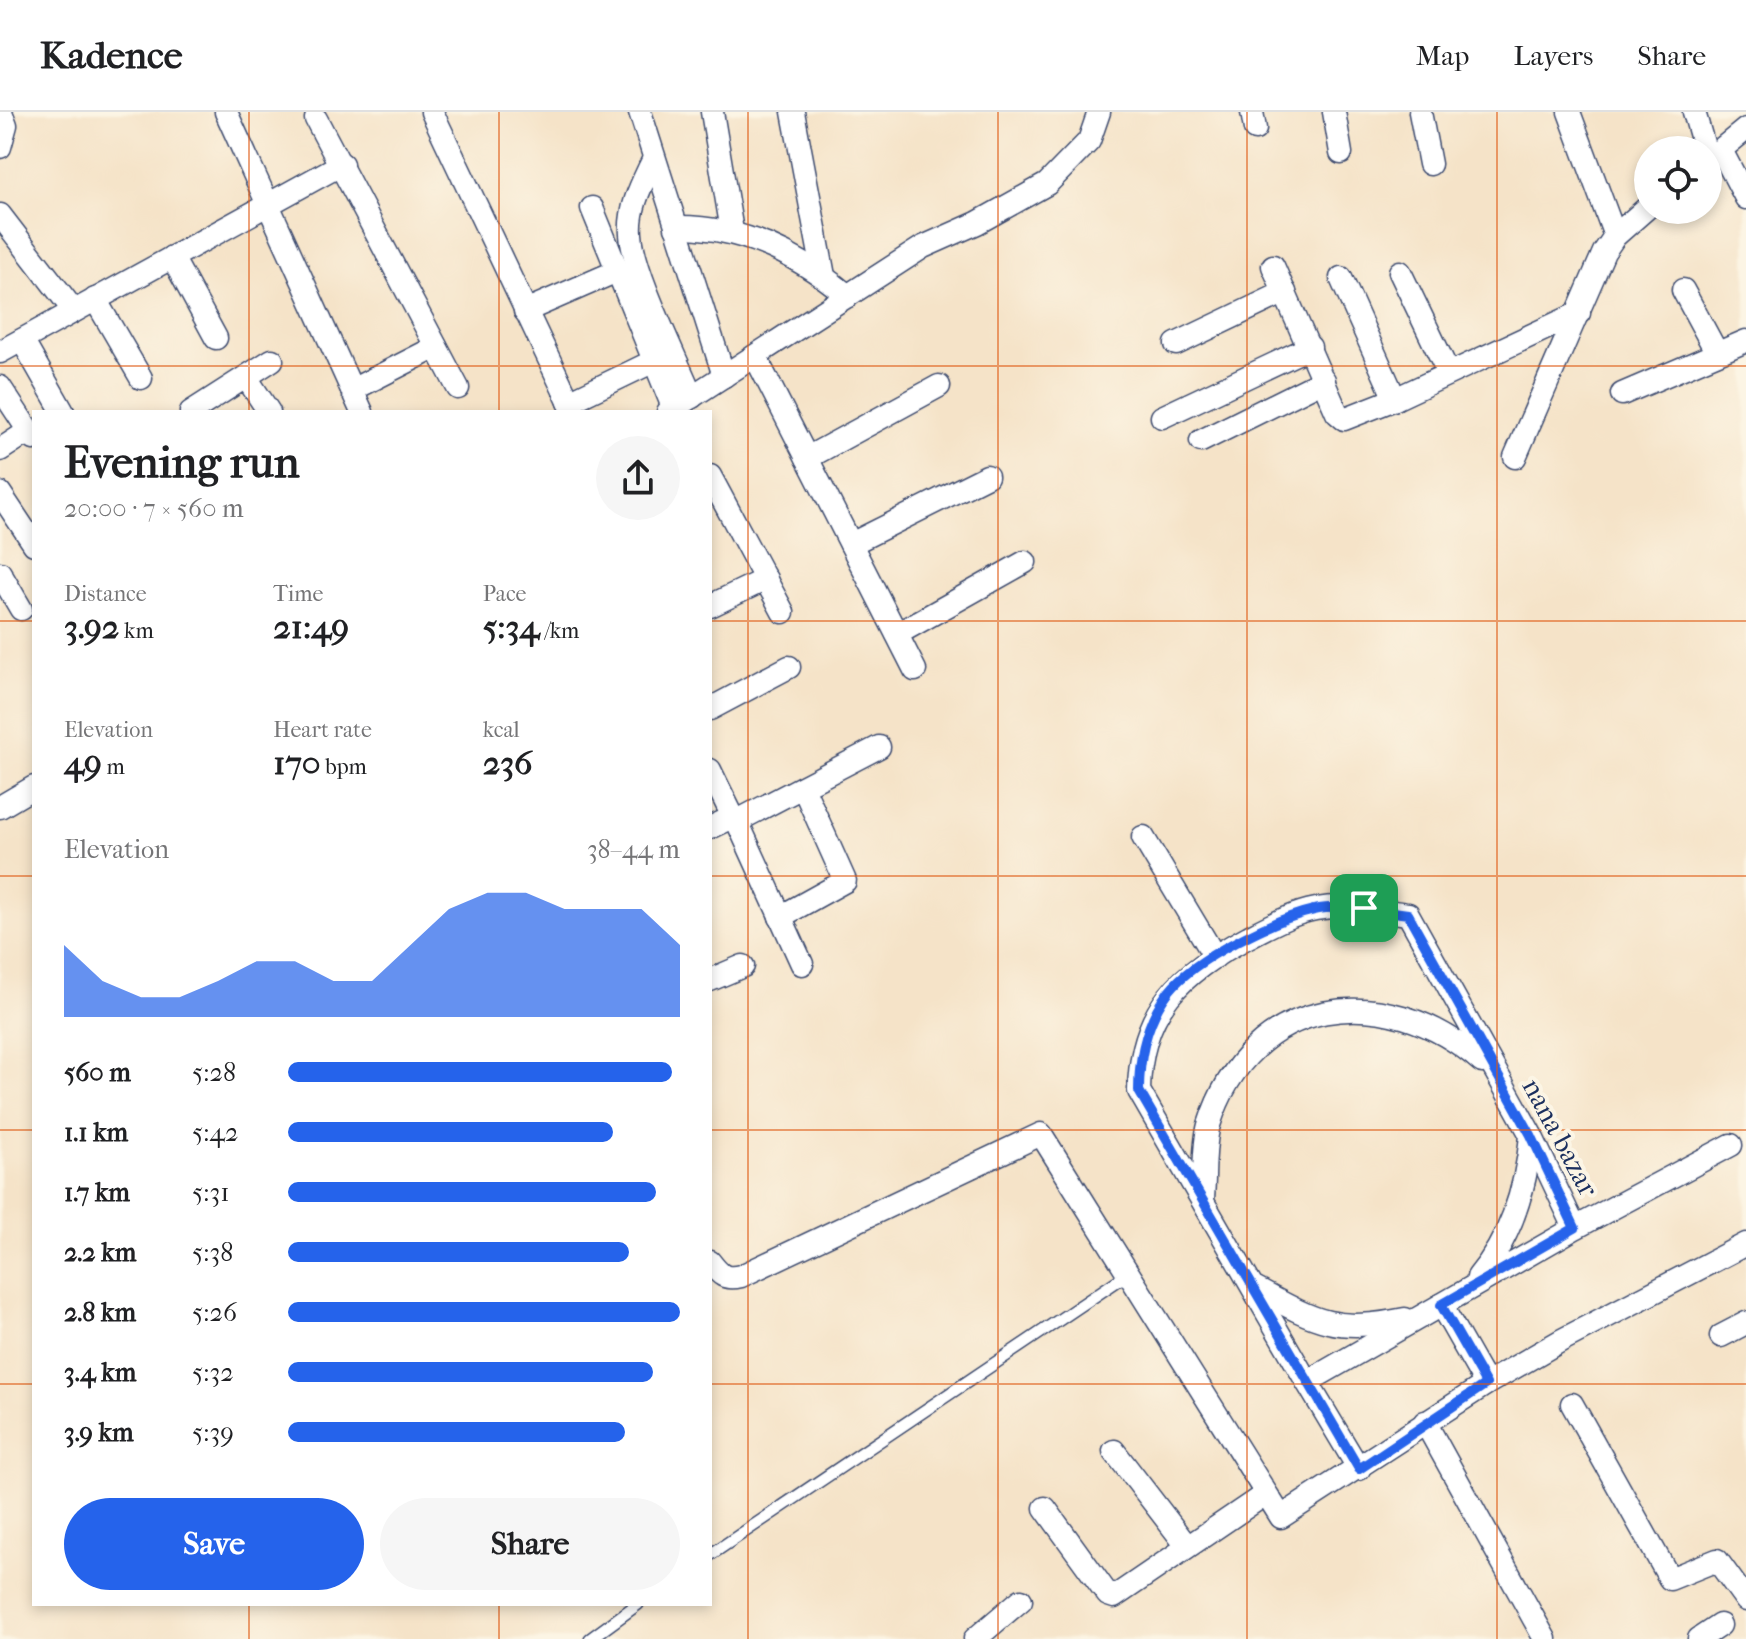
<!DOCTYPE html>
<meta charset="utf-8">
<style>
:root{--surface:#fff;--page:#f6f6f6;--text:#202124;--muted:#757577;--line:#e0e0e0;--accent:#2563eb}
body{margin:0;font-family:"IM FELL French Canon",serif;background:var(--page);color:var(--text);height:100vh;display:flex;flex-direction:column;font-size:30px;white-space:nowrap}
*{box-sizing:border-box;margin:0}
p{font-size:26px;color:var(--muted)}
.icon{flex:none;width:44px;height:44px;fill:none;stroke:currentColor;stroke-width:2;stroke-linecap:round;stroke-linejoin:round}
.map{position:relative;flex:1;overflow:hidden}
.drawer{position:absolute;left:32px;top:298px;width:680px;height:1196px;display:flex;flex-direction:column;background:var(--surface);border-radius:0px;box-shadow:0 4px 12px #0003}
.drawer>*{flex:none}
.buttons{position:absolute;left:1634px;top:24px;display:grid;gap:16px}
.buttons a{display:grid;place-items:center;width:88px;height:88px;border-radius:50%;background:var(--surface);box-shadow:0 4px 12px #0003;font-size:40px}
.pin{position:absolute;display:grid;place-items:center;width:68px;height:68px;color:#fff;margin:-34px;border-radius:16px;box-shadow:0 4px 12px #0006}
.round{display:grid;place-items:center;flex:none;width:84px;height:84px;border-radius:42px;background:var(--page)}
.head{display:flex;align-items:center;justify-content:space-between;height:136px;padding:0 32px}
h1{font-size:44px;font-weight:800;line-height:60px}
.stats{display:grid;grid-template-columns:repeat(3,1fr);gap:12px;height:136px;padding:8px 32px}
.stats div{display:grid;align-content:center}
.stats b{font-size:34px;font-weight:800}
.stats small{font-size:22px;font-weight:400}
.stats p{font-size:22px}
.chart{height:224px;padding:16px 32px}
.chart p{display:flex;justify-content:space-between}
.chart svg{width:100%;height:144px;margin-top:8px;fill:var(--accent);opacity:.7}
.button{display:flex;gap:16px;margin-top:auto;padding:16px 32px}
.button a{flex:1;height:92px;border-radius:48px;background:var(--accent);color:#fff;font-size:32px;font-weight:800;line-height:92px;text-align:center}
.button a+a{background:var(--page);color:var(--text)}
ul{padding:0 32px;list-style:none;font-size:26px}
li{display:grid;grid-template-columns:128px 96px 1fr;align-items:center;height:60px}
li i{height:20px;border-radius:10px;background:var(--accent)}
header{display:flex;align-items:center;gap:48px;box-sizing:border-box;height:112px;padding:0 40px;background:var(--surface);border-bottom:2px solid var(--line)}
header strong{font-size:38px}
nav{display:flex;gap:44px;margin-inline-start:auto;font-size:28px}
.map>svg:first-child{display:block}
.lines{fill:none;stroke-linecap:round;stroke-linejoin:round}
.service-casing{stroke:#3c4a6e;stroke-width:14}
.minor-casing{stroke:#3c4a6e;stroke-width:25}
.service{stroke:#fff;stroke-width:11}
.minor{stroke:#fff;stroke-width:22}
.route-casing{stroke:#fff;stroke-width:16}
.route{stroke:#2563eb;stroke-width:10}
.grid{fill:none;stroke:#de5710;stroke-width:2;stroke-opacity:0.55}
.labels{text-anchor:middle;stroke-width:8;stroke-linejoin:round;paint-order:stroke}
.street-label{font-size:28px;fill:#1b2f5e;stroke:#fcf5e5}
</style>
<header>
<strong>Kadence</strong>
<nav><a>Map</a><a>Layers</a><a>Share</a></nav>
</header>
<div class="map">
<svg width="1746" height="1527" viewBox="0 0 1746 1527">
<rect width="100%" height="100%" fill="#fcf5e5"/>
<filter id="ink" filterUnits="userSpaceOnUse"><feTurbulence type="fractalNoise" baseFrequency=".0125" numOctaves="2"/><feDisplacementMap in="SourceGraphic" scale="16" xChannelSelector="R" yChannelSelector="G"/><feConvolveMatrix kernelMatrix="1 2 1 2 8 2 1 2 1" color-interpolation-filters="sRGB"/></filter>
<filter id="wash" filterUnits="userSpaceOnUse"><feTurbulence type="fractalNoise" baseFrequency=".006" numOctaves="4" result="noise"/><feDisplacementMap in="SourceGraphic" scale="32" xChannelSelector="R" yChannelSelector="G"/><feGaussianBlur stdDeviation="1.8" result="paint"/><feColorMatrix in="noise" values="0 0 0 0 0 0 0 0 0 0 0 0 0 0 0 0 0 1.4 0 .05"/><feComposite in="paint" operator="in"/></filter>
<g filter="url(#wash)">
<rect width="100%" height="100%" fill="#f5e3c8"/>
</g>
<g filter="url(#ink)">
<g class="lines">
<defs>
<g id="service">
<path d="M710 1443 1129 1161"/>
<path d="M590 1527 638 1492"/>
</g>
<g id="minor">
<path d="M226 0 362 300"/>
<path d="M432 0 574 300"/>
<path d="M640 0 724 264"/>
<path d="M712 0 732 119"/>
<path d="M793 0 824 164"/>
<path d="M1252 0 1255 17"/>
<path d="M1334 0 1341 41"/>
<path d="M1420 0 1430 52"/>
<path d="M1569 0 1615 124"/>
<path d="M1694 0 1705 38"/>
<path d="M316 7 458 276"/>
<path d="M0 35 6 13 1 0"/>
<path d="M1721 38 1746 86"/>
<path d="M654 46C643 70 629 94 631 122 633 161 676 245 692 285"/>
<path d="M1708 48 1746 17"/>
<path d="M592 96 675 300"/>
<path d="M0 103 74 199"/>
<path d="M676 115C741 114 799 143 848 184"/>
<path d="M172 145 216 226"/>
<path d="M1273 154 1337 301 1344 307 1395 287 1579 201"/>
<path d="M1400 160 1448 260"/>
<path d="M1341 166 1395 287"/>
<path d="M1683 178 1717 241"/>
<path d="M95 187 141 266"/>
<path d="M525 199 617 159"/>
<path d="M22 228 63 300"/>
<path d="M1176 232 1285 180"/>
<path d="M0 240 342 52"/>
<path d="M755 244 915 558"/>
<path d="M246 265 269 300"/>
<path d="M0 275 34 327"/>
<path d="M352 278 436 235"/>
<path d="M1622 282 1746 229"/>
<path d="M569 290 654 249"/>
<path d="M191 300 272 248"/>
<path d="M668 300 923 135 977 111 1047 72 1089 29 1099 0"/>
<path d="M1162 305 1310 235"/>
<path d="M1201 329 1324 268"/>
<path d="M0 338 29 319"/>
<path d="M1515 345 1604 140 1615 124 1648 95"/>
<path d="M807 346 939 274"/>
<path d="M710 364 783 500"/>
<path d="M0 381 34 432"/>
<path d="M851 432 987 364"/>
<path d="M0 461 21 497"/>
<path d="M710 494 766 467"/>
<path d="M897 522 1025 450"/>
<path d="M710 597 789 555"/>
<path d="M710 658 733 705"/>
<path d="M0 695 34 675"/>
<path d="M737 709 879 635"/>
<path d="M710 716 733 705 737 709 802 852"/>
<path d="M1143 725 1215 845"/>
<path d="M780 805 845 769 803 675"/>
<path d="M710 868 743 854"/>
<path d="M1203 1086C1205 1063 1203 1034 1209 1013 1250 882 1386 865 1482 950"/>
<path d="M1575 1116 1531 1023 1408 802C1378 798 1346 792 1316 797 1293 801 1269 814 1248 825 1180 862 1140 897 1139 979L1307 1270 1575 1116 1731 1033"/>
<path d="M710 1150C720 1163 725 1168 741 1164L1041 1022 1281 1405 1486 1272 1562 1228 1746 1132"/>
<path d="M1478 1165C1511 1126 1526 1076 1531 1024"/>
<path d="M1256 1177C1317 1210 1335 1221 1405 1207"/>
<path d="M1441 1193 1486 1272"/>
<path d="M1721 1224 1746 1211"/>
<path d="M1307 1270 1359 1357"/>
<path d="M1572 1292 1670 1467 1717 1448 1746 1488"/>
<path d="M1425 1310 1545 1527"/>
<path d="M1114 1339 1187 1434"/>
<path d="M1045 1396 1108 1483 1114 1485 1264 1383"/>
<path d="M975 1527 1021 1488"/>
<path d="M1699 1527 1720 1513"/>
</g>
</defs>
<use href="#service" class="service-casing"/>
<use href="#minor" class="minor-casing"/>
<use href="#service" class="service"/>
<use href="#minor" class="minor"/>
</g>
</g>
<g class="lines" filter="url(#ink)">
<defs>
<path id="route" d="M1364 796 1408 802 1531 1023 1575 1116 1441 1193 1486 1272 1359 1357 1139 979C1139 944 1147 908 1169 879 1194 847 1274 807 1314 798 1330 794 1348 796 1364 796Z"/>
</defs>
<use href="#route" class="route-casing"/>
<use href="#route" class="route"/>
</g>
<path class="grid" d="M249 0V300M499 0V300M748 0V1527M998 0V1527M1247 0V1527M1497 0V1527M0 254H1746M0 509H34M710 509H1746M0 764H34M710 764H1746M0 1018H34M710 1018H1746M0 1272H34M710 1272H1746M249 1492V1527M499 1492V1527"/>
<g class="labels">
<g class="street-label">
<text transform="translate(1561 1025) rotate(62)" y="10">nana bazar</text>
</g>
</g>
</svg>
<div class="buttons">
<a><svg class="icon" aria-label="locate" viewBox="0 0 24 24"><circle cx="12" cy="12" r="6"/><path d="M12 2v4M12 18v4M2 12h4M18 12h4"/></svg></a>
</div>
<div class="pin" style="left:1364px;top:796px;background:#1e9e55"><svg class="icon" aria-label="arrive" viewBox="0 0 24 24"><path d="M6 21V4h12l-3 4 3 4H6"/></svg></div>
<section class="drawer">
<div class="head"><div><h1>Evening run</h1><p>20:00 · 7 × 560 m</p></div><a class="round"><svg class="icon" aria-label="share" viewBox="0 0 24 24"><path d="M12 15V3M7 8l5-5 5 5M5 13v7h14v-7"/></svg></a></div>
<div class="stats">
<div><p>Distance</p><b>3.92<small> km</small></b></div>
<div><p>Time</p><b>21:49</b></div>
<div><p>Pace</p><b>5:34<small> /km</small></b></div>
</div>
<div class="stats">
<div><p>Elevation</p><b>49<small> m</small></b></div>
<div><p>Heart rate</p><b>170<small> bpm</small></b></div>
<div><p>kcal</p><b>236</b></div>
</div>
<div class="chart"><p><span>Elevation</span>38–44 m</p>
<svg viewBox="0 0 160 44" preserveAspectRatio="none"><path d="M0 44V22L10 33L20 38L30 38L40 33L50 27L60 27L70 33L80 33L90 22L100 11L110 6L120 6L130 11L140 11L150 11L160 22V44z"/></svg>
</div>
<ul>
<li><b>560 m</b>5:28<i style="width:98%"></i></li>
<li><b>1.1 km</b>5:42<i style="width:83%"></i></li>
<li><b>1.7 km</b>5:31<i style="width:94%"></i></li>
<li><b>2.2 km</b>5:38<i style="width:87%"></i></li>
<li><b>2.8 km</b>5:26<i style="width:100%"></i></li>
<li><b>3.4 km</b>5:32<i style="width:93%"></i></li>
<li><b>3.9 km</b>5:39<i style="width:86%"></i></li>
</ul>
<div class="button"><a>Save</a><a>Share</a></div>
</section>
</div>
